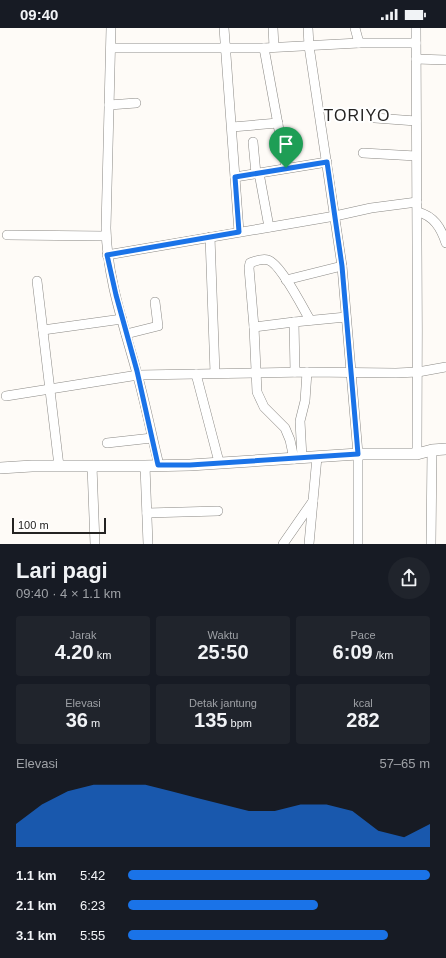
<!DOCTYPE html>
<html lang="id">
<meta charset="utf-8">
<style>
:root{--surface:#171b24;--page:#20242c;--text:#f1f3f6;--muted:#9ea1a6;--accent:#1a73e8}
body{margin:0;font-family:Arial,sans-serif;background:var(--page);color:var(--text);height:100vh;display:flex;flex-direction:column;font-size:15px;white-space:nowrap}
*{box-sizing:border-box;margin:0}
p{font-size:13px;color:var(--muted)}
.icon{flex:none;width:22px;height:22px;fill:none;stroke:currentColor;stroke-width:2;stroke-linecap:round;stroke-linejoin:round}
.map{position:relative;height:516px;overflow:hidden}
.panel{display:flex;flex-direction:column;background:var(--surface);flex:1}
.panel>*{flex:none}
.scale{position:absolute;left:12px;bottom:10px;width:94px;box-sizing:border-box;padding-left:4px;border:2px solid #242322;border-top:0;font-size:11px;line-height:14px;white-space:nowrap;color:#242322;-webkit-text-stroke:3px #fff;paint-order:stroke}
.pin{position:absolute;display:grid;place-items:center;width:34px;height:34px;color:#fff;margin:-41px -17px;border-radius:50% 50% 50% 0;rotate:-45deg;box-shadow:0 0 4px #0007}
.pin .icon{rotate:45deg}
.round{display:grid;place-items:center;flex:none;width:42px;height:42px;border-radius:21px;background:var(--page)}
.head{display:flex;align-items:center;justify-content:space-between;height:68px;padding:0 16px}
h1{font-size:22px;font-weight:600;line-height:30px}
.stats{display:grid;grid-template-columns:repeat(3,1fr);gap:6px;height:68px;padding:4px 16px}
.stats div{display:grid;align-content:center;border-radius:4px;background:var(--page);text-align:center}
.stats b{font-size:20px;font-weight:600}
.stats small{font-size:11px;font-weight:400}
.stats p{font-size:11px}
.chart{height:112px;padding:8px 16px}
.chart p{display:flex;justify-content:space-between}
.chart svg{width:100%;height:72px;margin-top:4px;fill:var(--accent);opacity:.7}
ul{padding:0 16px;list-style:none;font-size:13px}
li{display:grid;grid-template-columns:64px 48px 1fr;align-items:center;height:30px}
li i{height:10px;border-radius:5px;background:var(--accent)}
.status{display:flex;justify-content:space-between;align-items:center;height:28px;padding:0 20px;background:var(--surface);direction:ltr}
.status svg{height:11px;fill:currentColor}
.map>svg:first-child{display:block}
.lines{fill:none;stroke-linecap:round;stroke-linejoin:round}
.minor-casing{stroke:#8b8985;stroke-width:10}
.major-casing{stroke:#8b8985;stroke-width:12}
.minor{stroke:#fff;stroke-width:9}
.major{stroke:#fff;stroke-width:11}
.route-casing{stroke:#fff;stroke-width:8}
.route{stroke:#1a73e8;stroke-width:5}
.labels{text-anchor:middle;stroke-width:4;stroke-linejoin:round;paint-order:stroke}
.quarter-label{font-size:16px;letter-spacing:1px;fill:#242322;stroke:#fff}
</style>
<div class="status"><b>09:40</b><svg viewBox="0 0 49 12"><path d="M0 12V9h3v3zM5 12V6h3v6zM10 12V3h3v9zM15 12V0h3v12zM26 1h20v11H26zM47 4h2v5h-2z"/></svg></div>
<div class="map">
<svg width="446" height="516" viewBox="0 0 446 516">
<rect width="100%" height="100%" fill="#fefbf7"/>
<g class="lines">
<defs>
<g id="minor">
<path d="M111 0 106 200C107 249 123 295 136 342 145 373 151 405 159 437"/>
<path d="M224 0 239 204"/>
<path d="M273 0 274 19"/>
<path d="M308 0 309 18 342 238 358 426V516"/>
<path d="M355 0 359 15"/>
<path d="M416 0C417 142 418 284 417 426"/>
<path d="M111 20H264L359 15H416"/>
<path d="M264 20 286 140"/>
<path d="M416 31 446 32"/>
<path d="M109 77 136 75"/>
<path d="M375 90 416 93"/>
<path d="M232 99 278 95"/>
<path d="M253 114 256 146"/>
<path d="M363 125 416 128"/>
<path d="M259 145 269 199"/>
<path d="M235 149 327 134"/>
<path d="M418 184C434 188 441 200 446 215"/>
<path d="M7 207 106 208"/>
<path d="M210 209 215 345"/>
<path d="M107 227 335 188 371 180 417 174"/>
<path d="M286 252 342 238"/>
<path d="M37 253 59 438"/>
<path d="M254 299 294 294"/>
<path d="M43 302 122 291"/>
<path d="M126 306 158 298 155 274"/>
<path d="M295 344 294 294 346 289"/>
<path d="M196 346 219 434"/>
<path d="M6 368 138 347 307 344 396 345 418 344 446 339"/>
<path d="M107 415 152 410"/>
<path d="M302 430 300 393 305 373 307 344"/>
<path d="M294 431 290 412 285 400 264 379 257 364 254 299 249 240 250 235C255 233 262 230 268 232 280 235 303 280 310 292"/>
<path d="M92 438 95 516"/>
<path d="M145 438 148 516"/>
<path d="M147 485 218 483"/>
<path d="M283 516 313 473"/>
<path d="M309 516 317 429"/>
<path d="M431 516 432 422"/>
</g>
<path id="major" d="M0 440 32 438H145L190 437 358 426H417L432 422 446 421"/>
</defs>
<use href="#minor" class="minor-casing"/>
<use href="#major" class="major-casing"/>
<use href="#minor" class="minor"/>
<use href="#major" class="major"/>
</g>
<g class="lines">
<defs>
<path id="route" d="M327 134 342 238 358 426 190 437H158L137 343 116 267 107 227 239 204 235 149Z"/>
</defs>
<use href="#route" class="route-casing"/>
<use href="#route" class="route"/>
</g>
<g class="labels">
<g class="quarter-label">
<text x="357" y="93">TORIYO</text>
</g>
</g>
</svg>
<div class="scale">100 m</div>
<div class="pin" style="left:286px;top:140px;background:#1e9e55"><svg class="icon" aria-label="arrive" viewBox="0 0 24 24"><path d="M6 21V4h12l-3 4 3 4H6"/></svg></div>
</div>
<section class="panel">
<div class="head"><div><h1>Lari pagi</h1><p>09:40 · 4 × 1.1 km</p></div><a class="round"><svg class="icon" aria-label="share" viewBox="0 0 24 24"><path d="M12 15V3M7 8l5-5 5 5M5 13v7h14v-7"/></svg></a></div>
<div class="stats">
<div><p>Jarak</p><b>4.20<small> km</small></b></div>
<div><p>Waktu</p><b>25:50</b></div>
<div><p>Pace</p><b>6:09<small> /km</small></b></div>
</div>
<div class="stats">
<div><p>Elevasi</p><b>36<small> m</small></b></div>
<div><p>Detak jantung</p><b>135<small> bpm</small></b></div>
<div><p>kcal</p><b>282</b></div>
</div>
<div class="chart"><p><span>Elevasi</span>57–65 m</p>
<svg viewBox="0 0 160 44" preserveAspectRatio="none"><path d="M0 44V30L10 18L20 10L30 6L40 6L50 6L60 10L70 14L80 18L90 22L100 22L110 18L120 18L130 22L140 34L150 38L160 30V44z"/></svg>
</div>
<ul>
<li><b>1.1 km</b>5:42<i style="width:100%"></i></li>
<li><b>2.1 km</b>6:23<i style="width:63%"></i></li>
<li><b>3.1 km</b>5:55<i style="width:86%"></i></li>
</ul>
</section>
